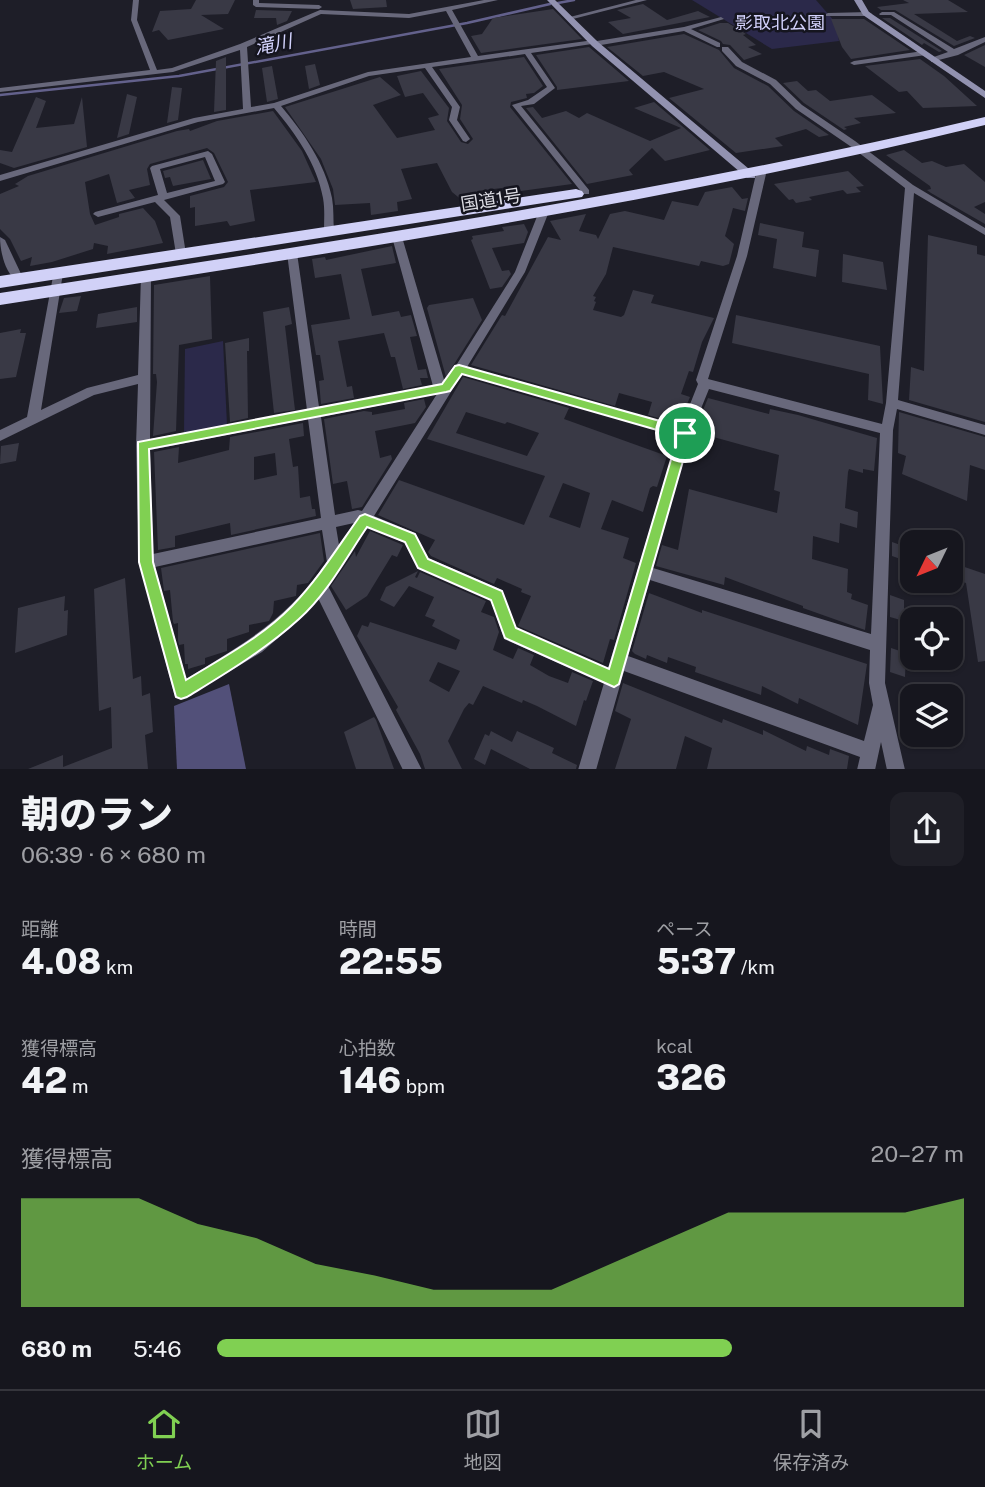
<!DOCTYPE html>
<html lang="ja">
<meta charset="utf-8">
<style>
:root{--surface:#16161e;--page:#1f1f27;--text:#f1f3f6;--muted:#9e9fa4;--line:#35353c;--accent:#80d052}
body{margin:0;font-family:"Public Sans","Noto Sans JP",sans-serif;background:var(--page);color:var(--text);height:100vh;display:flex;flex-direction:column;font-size:26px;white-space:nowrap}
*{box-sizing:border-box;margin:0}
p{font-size:23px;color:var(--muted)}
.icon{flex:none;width:38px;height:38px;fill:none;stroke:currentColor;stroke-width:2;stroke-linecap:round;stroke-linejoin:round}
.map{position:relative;height:769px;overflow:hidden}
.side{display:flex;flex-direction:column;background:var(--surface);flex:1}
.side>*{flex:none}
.needle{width:46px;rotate:227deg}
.buttons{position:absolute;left:900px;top:530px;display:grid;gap:14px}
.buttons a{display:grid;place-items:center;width:63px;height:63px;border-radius:14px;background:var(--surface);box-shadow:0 2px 5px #0004,0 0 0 2px var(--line);font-size:35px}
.pin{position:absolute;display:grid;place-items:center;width:60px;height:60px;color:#fff;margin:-30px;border:4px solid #fff;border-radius:50%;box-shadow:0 2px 7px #0007}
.round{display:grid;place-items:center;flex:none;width:74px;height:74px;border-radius:14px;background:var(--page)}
.head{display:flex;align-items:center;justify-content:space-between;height:119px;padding:0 21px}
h1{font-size:38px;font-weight:800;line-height:52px}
.figures{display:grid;grid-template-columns:repeat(3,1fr);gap:10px;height:119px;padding:7px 21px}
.figures div{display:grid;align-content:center}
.figures b{font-size:35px;font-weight:800}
.figures small{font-size:19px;font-weight:400}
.figures p{font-size:19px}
.chart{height:196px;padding:14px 21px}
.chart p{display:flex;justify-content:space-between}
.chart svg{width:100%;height:126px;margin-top:7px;fill:var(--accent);opacity:.7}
ul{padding:0 21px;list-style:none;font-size:23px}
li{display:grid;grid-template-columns:112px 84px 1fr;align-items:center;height:52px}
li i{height:18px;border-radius:9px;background:var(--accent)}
.menu{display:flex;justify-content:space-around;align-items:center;height:98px;border-top:2px solid var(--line);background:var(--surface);font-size:19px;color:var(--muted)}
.menu a{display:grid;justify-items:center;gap:4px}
.menu .current{color:var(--accent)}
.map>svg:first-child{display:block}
.green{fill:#2b294a}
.forest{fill:#525079}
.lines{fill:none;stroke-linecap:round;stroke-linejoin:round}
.stream{stroke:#63618c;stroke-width:2.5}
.building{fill:#393945;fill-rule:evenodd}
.street{fill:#68687b;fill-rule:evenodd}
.secondary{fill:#9292b0;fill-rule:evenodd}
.highway{fill:#d1d1f7;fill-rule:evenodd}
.route{fill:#80d052;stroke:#fff;stroke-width:2;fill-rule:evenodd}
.labels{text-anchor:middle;stroke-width:5;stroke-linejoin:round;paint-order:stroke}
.far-park-label{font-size:18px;fill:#d2d1fb;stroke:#15151f}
.far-street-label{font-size:18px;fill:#dcdce3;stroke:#15151f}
.far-water-label{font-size:19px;font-style:italic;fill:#d3d3fd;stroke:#15151f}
</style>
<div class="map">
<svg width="985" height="770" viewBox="0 0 985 770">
<rect width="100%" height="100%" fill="#1e1e28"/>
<g class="green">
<path d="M692 0H816L836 23 839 41 772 49Z"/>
<path d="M223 341 227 425 184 433 185 349Z"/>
</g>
<path class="forest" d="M229 684 246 769H177L174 706Z"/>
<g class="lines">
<g class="stream">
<path d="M558 3 574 0"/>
<path d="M0 95 179 76 467 23 550 4"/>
</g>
</g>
<g class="building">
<path d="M196 0H235L228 14 201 15 224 29 168 40 159 30 152 32 160 11 191 9Z"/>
<path d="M350 0H386L387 7 353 9Z"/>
<path d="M903 0H948L968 12 914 14 957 41 970 36 975 38 954 46 895 10H881L877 7 909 3Z"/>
<path d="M643 4 667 20 698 11 710 17 623 34 608 22 631 18 617 10Z"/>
<path d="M553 9 582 39 481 53 471 36 482 34 493 18Z"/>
<path d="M256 10 292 11 287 21 277 25 276 18H254Z"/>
<path d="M882 18H890L942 51 939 52 924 43 922 45Z"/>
<path d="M831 19H864L910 50 851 59 842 47Z"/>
<path d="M720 23H728L746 34 743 35 756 45 748 47 762 54 744 60 730 45 723 44 721 41 698 30Z"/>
<path d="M684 34 719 50 734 68 768 86 794 111 829 135 819 137 806 129 775 138 783 146 736 153 669 98 704 89 664 72 643 76 607 47Z"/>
<path d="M985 45V67L964 55Z"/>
<path d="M589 47 629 81 557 90V87L536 55Z"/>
<path d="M226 57V110L214 112 216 61Z"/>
<path d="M524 57 543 86 534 93 526 94 527 98 511 102 510 107 572 184 521 191 519 186 477 191 480 198 463 201 452 192 437 163 401 169 412 199 397 202 398 211 371 215 370 203 335 205 333 189 321 159 285 107 380 77 401 95 373 105 397 138 435 130 428 118 439 115 423 93 405 97 397 76 421 71 449 108 447 121 461 142 468 144 473 139 460 119 462 105 439 69Z"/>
<path d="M920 59 944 76 977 106 923 108 907 91 899 92 865 66Z"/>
<path d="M315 64 320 85 309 89 305 66Z"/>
<path d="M272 66 278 99 267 102 262 68Z"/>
<path d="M797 81 808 91 816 90 830 101 872 95 896 113 854 118 861 123 844 127 847 129 844 130 804 103 783 83Z"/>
<path d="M172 87 182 88 178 120 167 123Z"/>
<path d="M127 94 137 97 129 134 117 138Z"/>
<path d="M36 97 46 101 36 128 74 124 82 97 87 147 14 168 0 163V150L12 152Z"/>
<path d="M654 102 710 150 665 161 652 148 629 170 633 175 587 184 526 108 533 107 542 118 566 111 579 118 587 113 650 141 681 128 634 108Z"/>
<path d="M273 111 302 151 316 182 250 190 255 221 230 226 227 221 195 226V207L190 208V196L224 187 228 182 214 153 207 148 150 164 147 169 150 185 129 190 135 198 117 203 109 174 85 182 90 214 95 225 119 217V214L143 208 155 221 163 243 107 254 108 246 94 243 93 249 52 262 30 266 32 257 21 261 10 239 0 229V194L19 186 15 184 28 176 177 131 189 129 190 131 217 121Z"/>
<path d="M904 150 922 163 932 161 946 167 964 164 985 182V202L974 207 985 214V224L931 193 927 190 931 189 930 186 886 155Z"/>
<path d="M203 160 211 179 173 186 170 177 165 178 163 171Z"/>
<path d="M848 171 864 186 856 187 861 192 847 194 843 190 809 197 812 200 796 203 793 199 789 200 774 184Z"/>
<path d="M732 187 742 199 748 198 745 211 733 208 728 226 725 236 734 244 729 264 723 266 701 261 699 266 613 247 606 274 593 296 596 297 594 301 596 302 593 310 621 317 624 315 633 290 654 295 651 303 714 318 702 342 693 372 689 371 681 394 690 397 679 424 648 415 652 402 619 393 615 406 471 365 502 315 505 316 548 237 561 240 550 221 586 214 579 231 596 235 598 239 610 214 625 211 664 220 672 201 698 206 705 192Z"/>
<path d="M760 223 804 232 802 247 819 250 816 277 773 268 777 239 758 235Z"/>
<path d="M524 224 528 232 524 243 492 248 502 271 509 270 511 274 502 287 490 289 471 240 473 239 472 236 504 231 502 227Z"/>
<path d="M928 235 977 246V254L985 256V422L909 400 911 367 924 371Z"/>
<path d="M392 246 396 263 361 269 372 316 399 311 401 317 411 315 417 336 410 337 418 370 426 369 428 378H420L422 385 403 389 395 357H391L384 333 338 341 347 387 352 386 354 398 321 404 319 381 324 380 320 355H316L311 325 350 319 341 274 315 278 312 259 325 257 326 260Z"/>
<path d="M843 254 883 262 887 290 842 282Z"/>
<path d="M210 276 212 339 179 345 176 431 153 436 157 382 156 374H153L154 285Z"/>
<path d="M81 296 77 311 59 313 64 298Z"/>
<path d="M473 298 482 320 446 377 427 308 429 305Z"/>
<path d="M137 307V322L96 328 98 314Z"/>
<path d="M289 307 292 324 285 326 295 410 274 413 263 312Z"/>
<path d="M736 315 880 346 883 404 868 400 869 374 732 343Z"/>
<path d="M21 329 20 333H26L16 377 0 379V333Z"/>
<path d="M249 338V351H247L248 418 230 422 225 343Z"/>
<path d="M463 377 569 408 564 419 667 456 657 487 653 486 650 488 643 512 612 500 601 529 629 538 623 558 636 563 614 640 610 639 603 663 518 626 531 596 521 592 522 589 497 578 494 584 431 556 428 552 435 540 378 515 399 480 524 525 545 476 427 439ZM466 412 505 424 507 422 539 433 527 456 456 433ZM563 483 590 493 580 528 549 517Z"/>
<path d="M708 398 769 414 770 409 798 415 877 438 874 471 863 469V473L849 469 848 472 845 508 858 512 857 528 840 523 839 543 813 536 812 559 848 569 847 592 852 594 851 599 868 605 865 630 803 608V606L725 577 724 585 656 566 662 545 678 550 689 489 777 513 780 492 774 490 779 455 699 433 701 415Z"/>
<path d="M424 399 426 407 415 423 375 431 380 458 391 455 392 459 362 507 352 509 347 481 333 484 324 419 364 411 372 412V415L405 409 404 403Z"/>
<path d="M899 412 985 437V470L970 465 967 501 902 474 906 456 898 453Z"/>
<path d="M303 423 304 436 289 439 293 467 298 466 300 498 310 496 312 509H315L316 516 231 535 230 523 175 536V547L158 550 154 452 179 447 178 463 229 450 230 437ZM275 453 277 475 254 480V457Z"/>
<path d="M19 443 16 461 0 464 1 446Z"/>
<path d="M370 531 403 545 397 557 392 555 367 596 346 610 331 586 355 551 356 557Z"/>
<path d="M320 533 324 561 308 583 297 585 296 596 274 601 273 613 269 621 249 625V632L227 639V651L205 658V664L188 669V664H185L184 644 179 645 178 640V623L174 624 173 622 170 590 164 591 161 568Z"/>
<path d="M892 542 912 549V563L892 556Z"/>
<path d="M950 562 985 574V661L978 662 966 583 950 577Z"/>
<path d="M418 571 415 577 417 578 420 572 486 601 481 612 494 617 499 632 493 650 513 659 518 648 534 655 530 665 549 676 568 683 572 672 593 681 586 701 584 700 576 726 537 706 523 700 522 703 483 686 473 705 469 703 464 709 448 741 462 769H425L420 754 396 710 398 707 357 636 362 625 368 627 370 622 456 650 460 640 432 626 435 620 425 616 434 597 409 586 394 607 380 600 386 587ZM438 662 460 671 449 692 429 681Z"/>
<path d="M125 578 133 679 141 676 142 696 150 693 153 732 145 735 148 769H28L63 755V767L112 748 111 707 99 711 94 589Z"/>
<path d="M649 593 702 613V610L867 664 858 725 799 698 798 704 762 686 761 695 695 672 696 667 668 657 667 663 647 655 646 659 635 654 632 651Z"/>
<path d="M890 595 904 600V621L890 617Z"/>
<path d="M65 596 64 611 68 610 67 635 15 653 18 608Z"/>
<path d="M891 648 906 653 905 677 890 672Z"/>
<path d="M623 683 722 723 723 719 763 735V730L806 751 807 746 829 755 830 749 849 756 847 769H707L712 748 685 736 676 769H615L631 719 615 711Z"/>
<path d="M374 717 376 720 394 769H356L344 732Z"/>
<path d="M491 731 512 742 517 731 554 748 552 753 577 765 576 769H530L491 749 485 765 474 759 485 734 489 736Z"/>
</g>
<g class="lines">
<g class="street">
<path d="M133 0H139L137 20 157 70 172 68 240 44 320 10 409 14 484 0H498L452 10 478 56 594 40 597 41 684 27 721 17 724 19 691 29 720 43V47H717L684 31 595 46 592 44 531 53 555 88 534 104 521 106 589 190V194H583L512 105 528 100 547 87 525 54 432 67 460 107 457 120 470 139 466 142 463 141 449 120 452 107 425 68 369 76 281 106C303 132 325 163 332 198 334 209 333 220 334 231L329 234 324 231C324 220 325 209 323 198 317 164 296 134 274 108L198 122 0 181V175L194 118 243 109 240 50 173 72 0 92V88L150 70 131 20ZM446 11 471 57 368 72 274 103 251 107 247 47 321 14 409 18Z"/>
<path d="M253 0H259V3L319 5 322 7 319 9 256 7 253 5Z"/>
<path d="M636 0H647L569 20 566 18Z"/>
<path d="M882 12H894L954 49 985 37V42L958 55 931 62V58L948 52 891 15H880L879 14Z"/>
<path d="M828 13 869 12 872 14 869 16H826V14Z"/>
<path d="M722 47H728L742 62 776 80 802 105 855 141 913 185 985 228V235L914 193 898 400 985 425V435L897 409 893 430 885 683 905 770H887L881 742 875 770H857L860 757 624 671 596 770H578L604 683 504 639 491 600 418 568 405 543 368 527 328 586 422 770H403L318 598 301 618 262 652 187 697 181 699 175 697 139 562 136 446 138 384 94 395 0 441V430L27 417 54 271 58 270 63 273 41 410 87 388 138 375 141 275 146 272 151 275 150 439 307 410 287 253 292 250 297 253 319 407 433 386 392 237 397 234 402 237 445 383 515 272 538 214 540 212H546L548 214 525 272 467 367 681 427 698 384 696 380 737 256 756 174 761 171 766 174 747 256 708 379 882 424 886 403 905 188 850 146 796 109 770 84 736 66 722 51ZM462 374 678 436 608 668 516 628 502 590 428 558 415 533 374 516ZM709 389 880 433 871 634 653 568 691 433ZM437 394 362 511 358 510 335 515 321 417ZM308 419 321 518 153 554 150 450ZM354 523 339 545 336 527ZM322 530 327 562C288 619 243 644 186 679L155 567ZM650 580 870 650 869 683 873 705 864 741 628 656Z"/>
<path d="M923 51 927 53 926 55 854 65 850 63 854 61Z"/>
<path d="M208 151 212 154 225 182 223 184 164 200 180 216 186 254 185 256 181 257 176 254 170 217 155 202 98 217 93 214 95 212 158 195 150 168 152 166ZM205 157 215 181 167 193 160 169Z"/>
<path d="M0 237 5 240 23 278 22 280 18 282C5 274 0 251 0 237Z"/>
</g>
<g class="secondary">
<path d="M547 0H555L598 42 755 174V178H747L592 46Z"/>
<path d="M854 0H862L869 12 985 91V98L863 15Z"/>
</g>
<g class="highway">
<path d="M985 117V125C660 204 330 253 0 305V293C330 242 660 194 985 117Z"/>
<path d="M576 189 582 191 584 194 582 197 0 288V276Z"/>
</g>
</g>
<path class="route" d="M459 365 685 428 691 433 619 684 614 687 505 638 491 600 418 568 405 542 367 527C346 558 327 594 299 619 265 650 226 673 187 697L181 699 176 697 139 562 138 442 442 384 455 366ZM462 374 678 436 609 669 516 628 502 591 428 559 415 534 365 514 360 516C338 547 318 579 292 606 262 637 222 658 186 680L153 562 149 449 446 392 450 391Z"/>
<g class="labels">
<g class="far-park-label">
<text x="780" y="29">影取北公園</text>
</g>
<g class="far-street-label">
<text transform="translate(491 200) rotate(-9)" y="6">国道1号</text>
</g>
<g class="far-water-label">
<text transform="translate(273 44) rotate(-11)" y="7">滝川</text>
</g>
</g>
</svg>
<div class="buttons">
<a><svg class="needle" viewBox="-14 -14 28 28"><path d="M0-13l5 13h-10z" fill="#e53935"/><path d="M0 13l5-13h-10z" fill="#9e9fa4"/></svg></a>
<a><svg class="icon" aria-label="locate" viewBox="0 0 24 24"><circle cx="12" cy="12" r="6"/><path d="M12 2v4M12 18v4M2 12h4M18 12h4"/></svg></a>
<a><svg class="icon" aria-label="layers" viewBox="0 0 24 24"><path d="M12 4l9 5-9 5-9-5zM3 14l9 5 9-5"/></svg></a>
</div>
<div class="pin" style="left:685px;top:433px;background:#1e9e55"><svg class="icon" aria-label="arrive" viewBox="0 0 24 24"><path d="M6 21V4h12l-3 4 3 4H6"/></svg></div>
</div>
<section class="side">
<div class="head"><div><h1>朝のラン</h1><p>06:39 · 6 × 680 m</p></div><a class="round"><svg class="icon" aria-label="share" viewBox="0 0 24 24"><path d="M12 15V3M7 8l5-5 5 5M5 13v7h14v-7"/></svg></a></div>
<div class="figures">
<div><p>距離</p><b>4.08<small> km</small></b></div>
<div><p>時間</p><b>22:55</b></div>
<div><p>ペース</p><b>5:37<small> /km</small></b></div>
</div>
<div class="figures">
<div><p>獲得標高</p><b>42<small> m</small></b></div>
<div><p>心拍数</p><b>146<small> bpm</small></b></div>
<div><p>kcal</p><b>326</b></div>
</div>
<div class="chart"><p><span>獲得標高</span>20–27 m</p>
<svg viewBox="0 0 160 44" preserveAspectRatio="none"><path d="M0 44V6L10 6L20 6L30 15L40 20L50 29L60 33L70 38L80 38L90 38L100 29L110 20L120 11L130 11L140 11L150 11L160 6V44z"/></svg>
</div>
<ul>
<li><b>680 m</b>5:46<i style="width:69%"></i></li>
</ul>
</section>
<nav class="menu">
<a class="current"><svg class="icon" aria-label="home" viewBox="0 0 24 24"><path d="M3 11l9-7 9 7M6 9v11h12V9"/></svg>ホーム</a>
<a><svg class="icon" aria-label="map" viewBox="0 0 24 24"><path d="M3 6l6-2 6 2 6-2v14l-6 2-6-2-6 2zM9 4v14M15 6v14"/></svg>地図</a>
<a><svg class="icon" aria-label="saved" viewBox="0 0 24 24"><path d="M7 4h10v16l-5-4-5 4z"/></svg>保存済み</a>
</nav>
